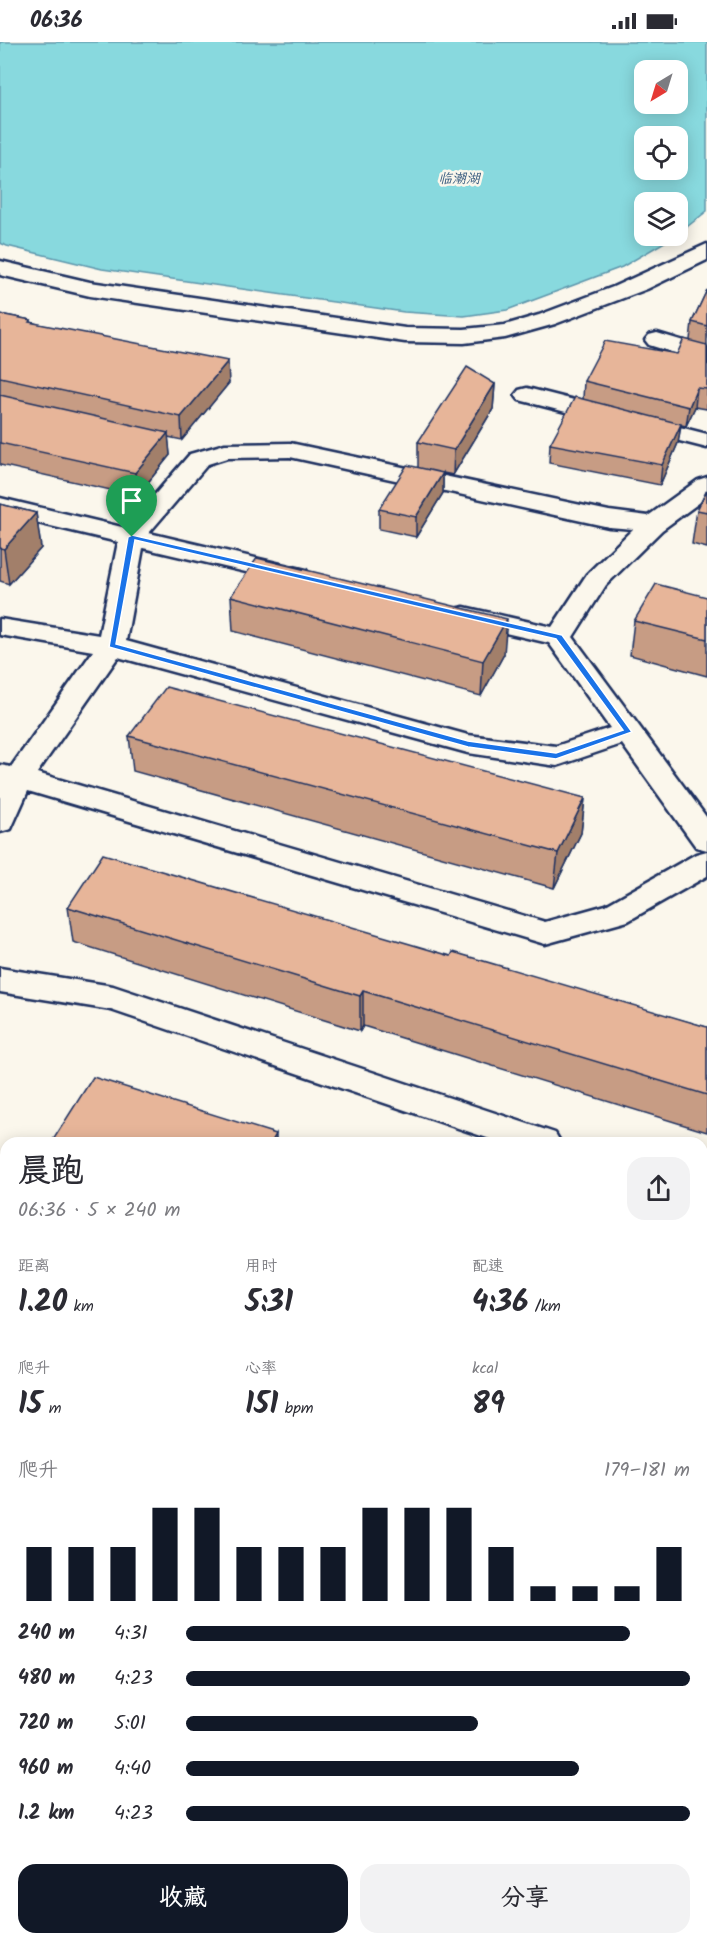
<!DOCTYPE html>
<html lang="zh">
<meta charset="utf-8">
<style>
:root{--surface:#fff;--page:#f2f2f3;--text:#2b2b33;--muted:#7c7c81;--accent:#111827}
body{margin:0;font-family:Kalam,"LXGW WenKai TC",sans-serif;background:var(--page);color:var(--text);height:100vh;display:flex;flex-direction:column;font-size:22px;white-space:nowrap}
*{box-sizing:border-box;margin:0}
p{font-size:20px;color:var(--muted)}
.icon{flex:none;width:33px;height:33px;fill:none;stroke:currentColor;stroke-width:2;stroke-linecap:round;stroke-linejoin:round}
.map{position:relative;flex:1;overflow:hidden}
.sheet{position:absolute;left:0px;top:1095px;width:708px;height:808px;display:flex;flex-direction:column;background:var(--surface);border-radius:18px 18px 0 0;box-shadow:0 3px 15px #0003}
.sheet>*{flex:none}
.needle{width:39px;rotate:218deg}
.controls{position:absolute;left:634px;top:18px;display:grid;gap:12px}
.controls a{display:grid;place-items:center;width:54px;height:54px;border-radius:12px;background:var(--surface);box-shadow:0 3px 15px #0003;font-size:30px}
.pin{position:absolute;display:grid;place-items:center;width:51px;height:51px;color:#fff;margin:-62px -26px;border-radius:50% 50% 50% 0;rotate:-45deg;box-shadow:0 0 6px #0007}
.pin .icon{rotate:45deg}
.round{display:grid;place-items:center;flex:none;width:63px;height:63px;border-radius:18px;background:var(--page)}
.overview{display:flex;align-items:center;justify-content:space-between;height:102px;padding:0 18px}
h1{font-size:33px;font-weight:700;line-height:45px}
.stats{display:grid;grid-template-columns:repeat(3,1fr);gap:9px;height:102px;padding:6px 18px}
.stats div{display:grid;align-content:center}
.stats b{font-size:30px;font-weight:700}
.stats small{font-size:16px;font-weight:400}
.stats p{font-size:16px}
.chart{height:168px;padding:12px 18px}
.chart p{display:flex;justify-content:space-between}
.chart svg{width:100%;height:108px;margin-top:6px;stroke:var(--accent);stroke-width:6}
.action{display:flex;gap:12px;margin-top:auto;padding:12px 18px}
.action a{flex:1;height:69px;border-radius:18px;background:var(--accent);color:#fff;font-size:24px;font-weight:700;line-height:69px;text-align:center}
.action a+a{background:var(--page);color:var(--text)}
ul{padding:0 18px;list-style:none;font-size:20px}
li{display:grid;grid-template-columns:96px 72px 1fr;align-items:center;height:45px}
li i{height:15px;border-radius:8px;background:var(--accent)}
.status{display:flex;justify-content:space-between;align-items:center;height:42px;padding:0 30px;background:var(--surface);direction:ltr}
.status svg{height:16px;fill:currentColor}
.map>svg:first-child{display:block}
.water{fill:#88d9de;stroke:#5c95ab;stroke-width:1.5;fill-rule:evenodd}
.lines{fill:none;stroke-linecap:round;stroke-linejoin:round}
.minor-casing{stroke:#1b2f5e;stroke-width:5}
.minor{fill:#fbf7ec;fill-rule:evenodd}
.wall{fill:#c79c84;stroke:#1b2f5e;stroke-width:1.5}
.shaded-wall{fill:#a27f6b;stroke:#1b2f5e;stroke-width:1.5}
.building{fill:#e7b599;stroke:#1b2f5e;stroke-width:1.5}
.route{fill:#1a73e8;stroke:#fff;stroke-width:1.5;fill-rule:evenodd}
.labels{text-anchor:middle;stroke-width:5;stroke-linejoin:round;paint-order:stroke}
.far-water-label{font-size:14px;font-style:italic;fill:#365a7e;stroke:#fbf7ec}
</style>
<div class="status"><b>06:36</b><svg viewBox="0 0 49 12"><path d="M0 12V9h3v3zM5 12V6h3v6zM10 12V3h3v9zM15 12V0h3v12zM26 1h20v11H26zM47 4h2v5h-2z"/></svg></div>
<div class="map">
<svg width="707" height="1903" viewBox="0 0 707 1903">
<rect width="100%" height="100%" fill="#fbf7ec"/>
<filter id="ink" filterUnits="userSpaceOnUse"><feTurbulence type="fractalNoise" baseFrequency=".0167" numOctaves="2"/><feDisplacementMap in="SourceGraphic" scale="12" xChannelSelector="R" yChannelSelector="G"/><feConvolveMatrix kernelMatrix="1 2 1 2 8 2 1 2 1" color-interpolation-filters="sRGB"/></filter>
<g filter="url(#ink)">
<path class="water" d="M0 0H707V169L678 192V160H645V194H675L622 225 507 268 464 274 404 270 102 227 7 204 0 201ZM645 28H678V62H645ZM645 94H678V128H645Z"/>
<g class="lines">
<defs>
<g id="minor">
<path d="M707 202V218L647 247 555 282 505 296 464 301 405 300 90 254 0 233V219L90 240 405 286 464 287 505 283 539 273 613 245Z"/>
<path d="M657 291 707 306V321L649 303 645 298 649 293Z"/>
<path d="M527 346 707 392V406L519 358 515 353 519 348Z"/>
<path d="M290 401 609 469 648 474 698 438 707 435V455L662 488 606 543 573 595 707 776V808L696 805 622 702 557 724 468 711 118 615 37 731 545 880 606 863 696 812 707 809V834L628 879 545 902 28 749 11 787 0 790V723L11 725 93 609 0 593V577L99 593 118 500 0 472V456L126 486 190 412 225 402ZM290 415 609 485 633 487 587 532 552 585 464 565 454 567 450 573 454 579 549 601 610 686 556 704 468 693 126 599 143 506 297 542 306 540 310 534 306 528 149 491 208 422 227 416Z"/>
<path d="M0 926 113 944 555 1091 561 1101H502L111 968 0 950Z"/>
<path d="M702 1140 707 1141V1170L702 1169Z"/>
<path d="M0 1174 6 1176V1206L0 1204Z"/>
<path d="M6 1244V1281L0 1283V1246Z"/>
<path d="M702 1404 707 1406V1442L702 1440Z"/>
<path d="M0 1540 6 1542V1582L0 1580Z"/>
<path d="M0 1738 6 1741V1787L0 1784Z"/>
<path d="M0 1806 6 1808V1854L0 1852Z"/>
<path d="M702 1810 707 1812V1858L702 1856Z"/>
<path d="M140 1898H198L201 1903H142Z"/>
<path d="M307 1898H366L369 1903H309Z"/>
</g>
</defs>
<use href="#minor" class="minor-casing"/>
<use href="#minor" class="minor"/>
</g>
<g class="wall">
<path d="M707 248V367L695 365 686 384 681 383 678 401 660 443 549 421 550 402 583 357 584 339 677 312 690 298 692 280Z"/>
<path d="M0 272 31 278V280L229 341 182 398 168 395 170 413 137 454 0 423Z"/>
<path d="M495 342 493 367 453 433 443 431V451L416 495 379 487V467L418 426V400Z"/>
<path d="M707 448V506L692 502 697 468Z"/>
<path d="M0 462 36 471 41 506 9 542 0 539Z"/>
<path d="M231 554 504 612 481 654 233 589Z"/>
<path d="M707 555V634L630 613 634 579Z"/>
<path d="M129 694 585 756 581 791 554 846 133 729Z"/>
<path d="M68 865 451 914 707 985V1090L363 984 360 989 73 900Z"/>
<path d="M707 1289V1350L702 1348V1305Z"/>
<path d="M0 1357 6 1359V1489L0 1487Z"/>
</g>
<g class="shaded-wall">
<path d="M228 319 229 341 182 398 181 375Z"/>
<path d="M495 342 493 367 453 433 454 408Z"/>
<path d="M697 346 695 365 686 384 689 365Z"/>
<path d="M681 382 678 401 660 443 662 423Z"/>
<path d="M168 391 170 413 137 454 135 431Z"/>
<path d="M443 431V451L416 495V475Z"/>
<path d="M36 471 41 506 9 542 4 507Z"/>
<path d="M507 577 504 612 481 654 483 619Z"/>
<path d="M585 756 581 791 554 846 558 811Z"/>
<path d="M363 949V984L360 989V954Z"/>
<path d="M276 1092V1101H271Z"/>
</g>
<g class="building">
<path d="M707 248V284L692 280Z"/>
<path d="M0 272 31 278 29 280 228 319 181 375 0 335Z"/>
<path d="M684 297 707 303V347L697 346 689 365 584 339 605 299 677 312Z"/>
<path d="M467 325 495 342 454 408 418 400Z"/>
<path d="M0 353 168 391 135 431 0 401Z"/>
<path d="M575 355 681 382 662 423 550 402Z"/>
<path d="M407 423 443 431 416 475 379 467Z"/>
<path d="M707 448V470L697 468Z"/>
<path d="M0 462 36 471 4 507 0 506Z"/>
<path d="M257 516 507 577 483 619 231 554Z"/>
<path d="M656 542 707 555V597L634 579Z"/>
<path d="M166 645 585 756 558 811 129 694Z"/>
<path d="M103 812 451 914 453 910 707 985V1053L363 949 360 954 68 865Z"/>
<path d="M93 1035 276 1092 271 1101H62L53 1098Z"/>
<path d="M707 1289V1314L702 1313V1305Z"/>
<path d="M0 1357 6 1359V1461L0 1458Z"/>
</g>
</g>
<path class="route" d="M132 493 562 593 632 690 556 717 468 705 109 605 128 495ZM135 498 556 597 623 688 556 711 468 699 116 602Z"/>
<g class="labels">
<g class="far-water-label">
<text x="459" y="141">临潮湖</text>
</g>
</g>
</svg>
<div class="controls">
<a><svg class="needle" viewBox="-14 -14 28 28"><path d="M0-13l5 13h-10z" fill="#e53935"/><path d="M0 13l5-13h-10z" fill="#7c7c81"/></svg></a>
<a><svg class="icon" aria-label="locate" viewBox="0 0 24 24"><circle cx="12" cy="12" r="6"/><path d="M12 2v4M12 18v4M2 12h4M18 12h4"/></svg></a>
<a><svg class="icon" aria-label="layers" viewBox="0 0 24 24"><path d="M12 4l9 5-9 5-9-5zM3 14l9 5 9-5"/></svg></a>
</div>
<div class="pin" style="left:132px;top:495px;background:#1e9e55"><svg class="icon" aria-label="arrive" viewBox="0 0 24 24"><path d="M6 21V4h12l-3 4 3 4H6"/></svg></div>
<section class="sheet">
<div class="overview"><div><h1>晨跑</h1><p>06:36 · 5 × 240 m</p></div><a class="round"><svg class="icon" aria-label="share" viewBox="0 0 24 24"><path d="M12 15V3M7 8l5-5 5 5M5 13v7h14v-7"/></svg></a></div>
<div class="stats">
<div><p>距离</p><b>1.20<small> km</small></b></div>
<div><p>用时</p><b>5:31</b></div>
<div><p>配速</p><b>4:36<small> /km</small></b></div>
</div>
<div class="stats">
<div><p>爬升</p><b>15<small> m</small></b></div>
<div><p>心率</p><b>151<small> bpm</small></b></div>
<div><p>kcal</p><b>89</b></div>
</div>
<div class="chart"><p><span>爬升</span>179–181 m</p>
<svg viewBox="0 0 160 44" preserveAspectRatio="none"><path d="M5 44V22M15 44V22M25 44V22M35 44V6M45 44V6M55 44V22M65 44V22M75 44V22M85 44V6M95 44V6M105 44V6M115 44V22M125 44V38M135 44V38M145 44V38M155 44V22"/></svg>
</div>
<ul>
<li><b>240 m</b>4:31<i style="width:88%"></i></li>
<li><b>480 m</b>4:23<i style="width:100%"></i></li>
<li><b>720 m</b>5:01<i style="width:58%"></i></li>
<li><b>960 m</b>4:40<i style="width:78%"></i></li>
<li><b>1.2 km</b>4:23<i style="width:100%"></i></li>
</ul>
<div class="action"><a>收藏</a><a>分享</a></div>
</section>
</div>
